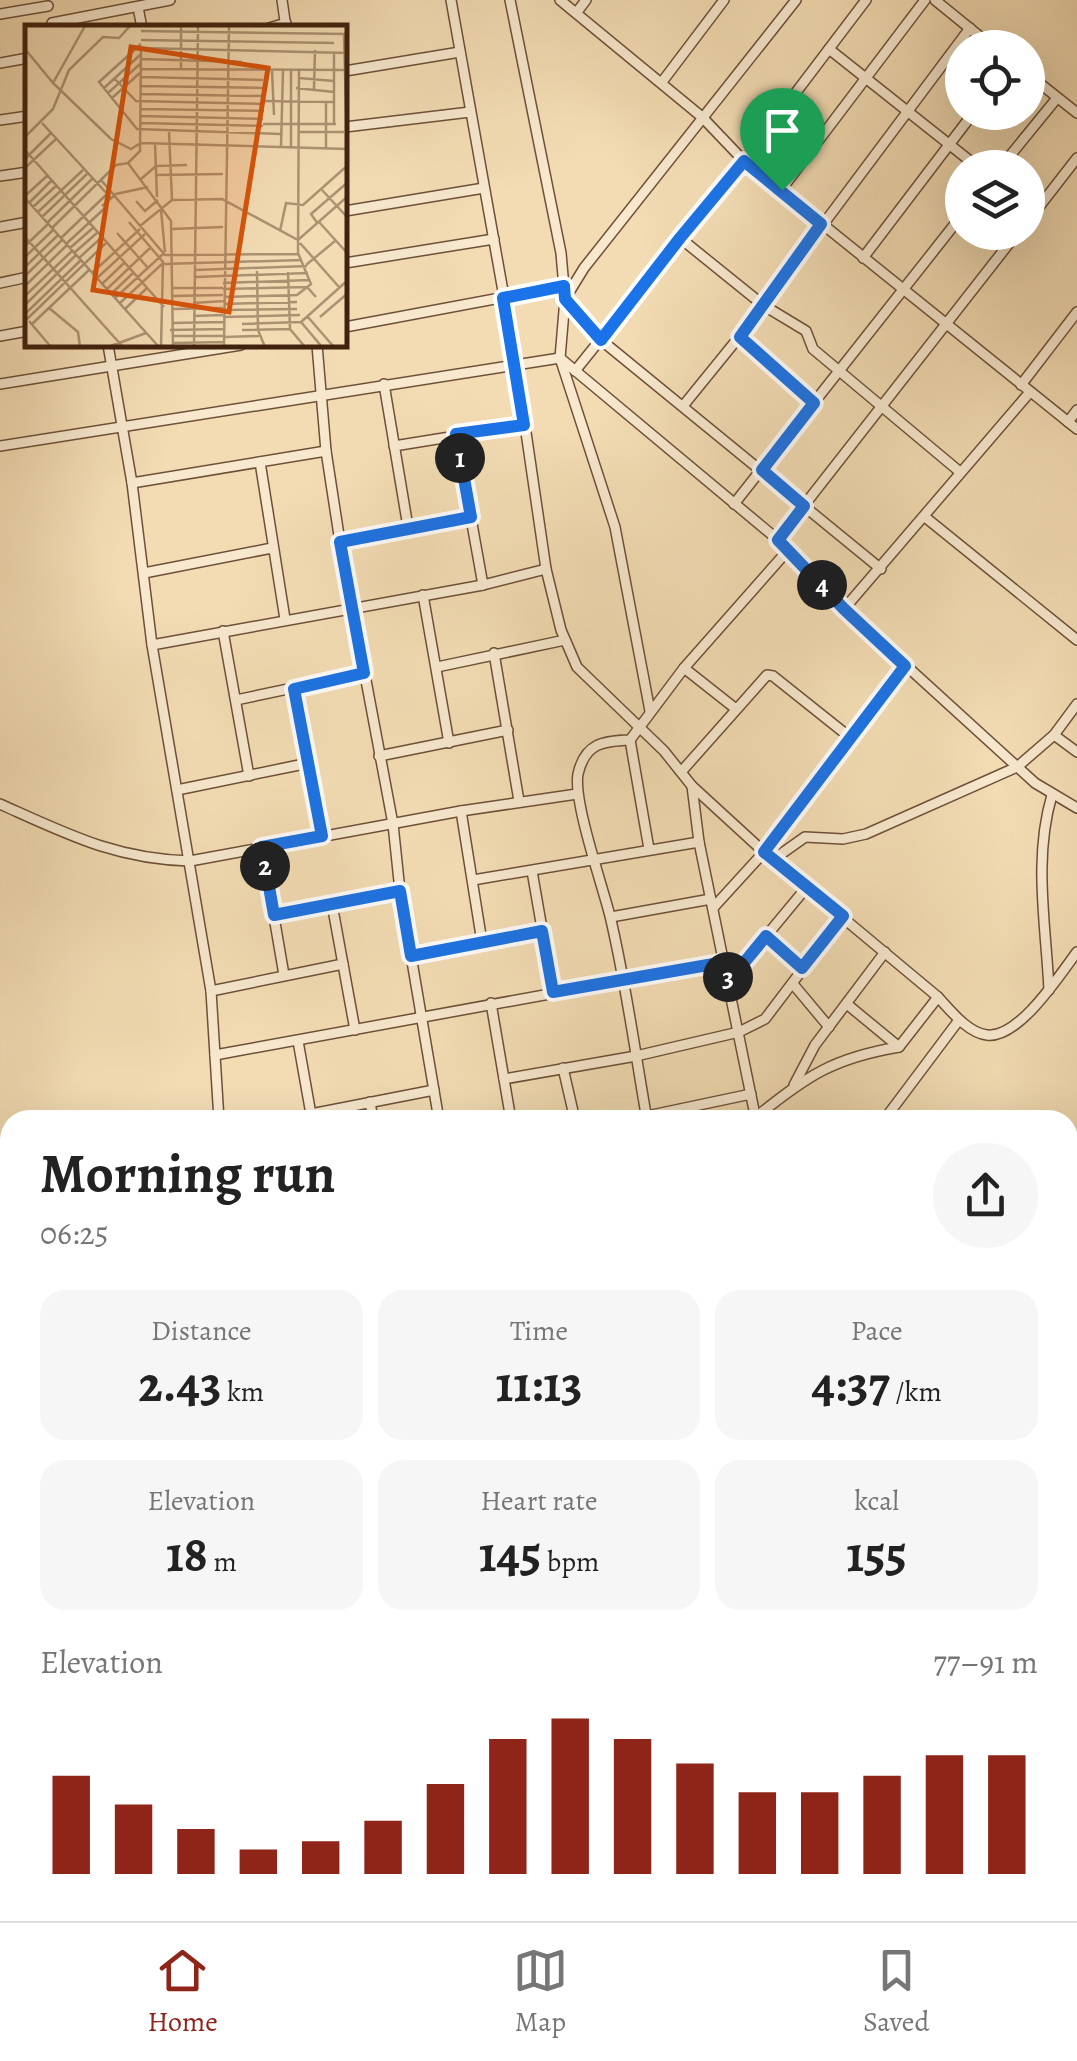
<!DOCTYPE html>
<meta charset="utf-8">
<style>
:root{--surface:#fff;--page:#f6f6f6;--text:#222;--muted:#767676;--line:#e0e0e0;--accent:#8f2418}
body{margin:0;font-family:Alegreya,serif;background:var(--page);color:var(--text);height:100vh;display:flex;flex-direction:column;font-size:38px;white-space:nowrap}
*{box-sizing:border-box;margin:0}
p{font-size:32px;color:var(--muted)}
.icon{flex:none;width:55px;height:55px;fill:none;stroke:currentColor;stroke-width:2;stroke-linecap:round;stroke-linejoin:round}
.map{position:relative;flex:1;overflow:hidden}
.sheet{position:absolute;left:0px;top:1110px;width:1078px;height:812px;display:flex;flex-direction:column;background:var(--surface);border-radius:30px 30px 0 0;box-shadow:0 10px 40px #0002}
.sheet>*{flex:none}
.buttons{position:absolute;left:945px;top:30px;display:grid;gap:20px}
.buttons a{display:grid;place-items:center;width:100px;height:100px;border-radius:50%;background:var(--surface);box-shadow:0 10px 40px #0002;font-size:50px}
.pin{position:absolute;display:grid;place-items:center;width:85px;height:85px;color:#fff;margin:-102px -42px;border-radius:50% 50% 50% 0;rotate:-45deg;box-shadow:0 0 10px #0007}
.pin .icon{rotate:45deg}
.km{position:absolute;width:50px;height:50px;margin:-25px;border-radius:50%;background:#222;color:#fff;font-size:28px;line-height:50px;text-align:center}
.round{display:grid;place-items:center;flex:none;width:105px;height:105px;border-radius:52px;background:var(--page)}
.overview{display:flex;align-items:center;justify-content:space-between;height:170px;padding:0 40px}
h1{font-size:55px;font-weight:700;line-height:75px}
.figures{display:grid;grid-template-columns:repeat(3,1fr);gap:15px;height:170px;padding:10px 40px}
.figures div{display:grid;align-content:center;border-radius:25px;background:var(--page);text-align:center}
.figures b{font-size:50px;font-weight:700}
.figures small{font-size:28px;font-weight:400}
.figures p{font-size:28px}
.chart{height:280px;padding:20px 40px}
.chart p{display:flex;justify-content:space-between}
.chart svg{width:100%;height:180px;margin-top:10px;stroke:var(--accent);stroke-width:6}
.tab-bar{display:flex;justify-content:space-around;align-items:center;height:140px;border-top:2px solid var(--line);background:var(--surface);font-size:28px;color:var(--muted)}
.tab-bar a{display:grid;justify-items:center;gap:5px}
.tab-bar .selected{color:var(--accent)}
.map>svg:first-child{display:block}
.lines{fill:none;stroke-linecap:round;stroke-linejoin:round}
.minor-casing{stroke:#6e5038;stroke-width:12}
.tertiary-casing{stroke:#6e5038;stroke-width:15}
.minor{stroke:#f7e8ce;stroke-width:9}
.tertiary{stroke:#f7e8ce;stroke-width:11}
.route-casing{stroke:#fff;stroke-width:20}
.route{stroke:#1a73e8;stroke-width:12}
.inset-road{fill:none;stroke:#ac9272;stroke-width:2.5}
.view{fill:#d7540c;fill-opacity:0.15;stroke:#d7540c;stroke-width:5}
.inset-edge{fill:none;stroke:#41220e;stroke-width:5}
</style>
<div class="map">
<svg width="1077" height="1921" viewBox="0 0 1077 1921">
<rect width="100%" height="100%" fill="#f3dcb4"/>
<filter id="stains"><feTurbulence type="fractalNoise" baseFrequency=".002" numOctaves="4"/><feColorMatrix values="0 0 0 0 .2 0 0 0 0 .09 0 0 0 0 .02 0 0 0 .5 -.17"/></filter>
<radialGradient id="worn" r=".72"><stop offset=".6" stop-color="#630" stop-opacity="0"/><stop offset="1" stop-color="#630" stop-opacity=".3"/></radialGradient>
<g class="lines">
<defs>
<g id="minor">
<path d="M282 0 286 28"/>
<path d="M451 0 516 364 546 569 561 630 577 667 664 751 692 786 764 852 938 997C951 1011 968 1033 987 1035 1019 1039 1061 973 1077 952"/>
<path d="M510 0 561 253 565 299 601 340 881 569"/>
<path d="M560 0 702 117 744 161 1077 429"/>
<path d="M935 0 994 48"/>
<path d="M138 7 142 28"/>
<path d="M577 12 586 0"/>
<path d="M0 14 48 6"/>
<path d="M52 23 170 0"/>
<path d="M269 28 286 23"/>
<path d="M829 49 979 168"/>
<path d="M0 63 28 58"/>
<path d="M345 71 460 52"/>
<path d="M1028 74 1077 113"/>
<path d="M662 82 724 0"/>
<path d="M0 120 28 116"/>
<path d="M345 127 470 112"/>
<path d="M1000 168 1057 98"/>
<path d="M0 176 28 172"/>
<path d="M781 190 925 0"/>
<path d="M345 211 484 188"/>
<path d="M1028 221 1077 158"/>
<path d="M0 227 28 222"/>
<path d="M680 238 763 305 806 331 813 349 960 472"/>
<path d="M863 258 974 112"/>
<path d="M345 263 494 239"/>
<path d="M0 283 28 277"/>
<path d="M345 327 564 286"/>
<path d="M0 336 28 331"/>
<path d="M739 337 814 403"/>
<path d="M108 345 132 483 152 645 211 991 219 1120"/>
<path d="M317 345 326 451 340 542 393 824 400 891 439 1120"/>
<path d="M575 371 744 161 866 0"/>
<path d="M0 384 241 345"/>
<path d="M384 384 408 527"/>
<path d="M1021 385 1077 312"/>
<path d="M683 406 739 337 970 28"/>
<path d="M1068 422 1077 410"/>
<path d="M456 435 483 585"/>
<path d="M0 446 560 358 789 549 844 609 1035 783 1077 808"/>
<path d="M394 446 524 425"/>
<path d="M260 462 285 619"/>
<path d="M132 483 326 451"/>
<path d="M734 504 962 215"/>
<path d="M925 517 1077 640"/>
<path d="M777 540 1018 232"/>
<path d="M340 542 471 517"/>
<path d="M144 573 272 548"/>
<path d="M423 595 449 743"/>
<path d="M844 609 1030 392"/>
<path d="M223 631 249 776"/>
<path d="M152 645 483 585 546 569"/>
<path d="M494 653 519 801"/>
<path d="M437 667 565 640"/>
<path d="M684 668 736 709"/>
<path d="M295 689 322 836"/>
<path d="M236 700 364 673"/>
<path d="M650 711 615 527 560 358 565 299 584 268 796 0"/>
<path d="M1054 735 1077 752"/>
<path d="M630 740 649 849"/>
<path d="M379 756 508 730"/>
<path d="M681 772 767 675 773 676 852 739"/>
<path d="M692 786 699 842 756 1120"/>
<path d="M177 790 309 763"/>
<path d="M0 804C67 834 115 859 190 861L461 811 577 794"/>
<path d="M461 811 482 942"/>
<path d="M262 847 284 975"/>
<path d="M774 859 805 837 843 839 866 834 1017 767 1054 735 1077 704"/>
<path d="M532 871 553 992"/>
<path d="M473 880 699 842"/>
<path d="M332 904 355 1030"/>
<path d="M713 908 764 852 905 666"/>
<path d="M274 915 400 891"/>
<path d="M611 917 711 899"/>
<path d="M766 936 803 969"/>
<path d="M411 956 542 931"/>
<path d="M729 981 806 888"/>
<path d="M793 984 829 1027"/>
<path d="M1049 990C1046 925 1033 859 1052 795"/>
<path d="M211 991 343 964"/>
<path d="M491 1003 511 1120"/>
<path d="M848 1005 899 1047"/>
<path d="M298 1041 312 1120"/>
<path d="M215 1055 725 962"/>
<path d="M563 1068 575 1120"/>
<path d="M504 1079 636 1056 739 1032 765 1019 843 916"/>
<path d="M794 1085 815 1045 885 952"/>
<path d="M370 1102 373 1120"/>
<path d="M311 1114 434 1090"/>
<path d="M647 1116 751 1094"/>
<path d="M756 1117C807 1076 833 1058 899 1047L938 997"/>
<path d="M647 1120C635 1052 626 983 610 916 602 884 573 801 578 774 585 743 603 741 630 740L684 668 789 549"/>
<path d="M884 1120 959 1020"/>
<path d="M1068 1160 1077 1164"/>
<path d="M0 1404 10 1403"/>
<path d="M1068 1416 1077 1425"/>
<path d="M0 1466 10 1465"/>
<path d="M1068 1523 1077 1513"/>
<path d="M0 1524 10 1523"/>
<path d="M1068 1580 1077 1587"/>
<path d="M0 1581 10 1580"/>
<path d="M1068 1611 1077 1599"/>
<path d="M0 1641 10 1639"/>
<path d="M1068 1663 1077 1671"/>
<path d="M1068 1697 1077 1680"/>
<path d="M0 1702 10 1701"/>
<path d="M0 1721 10 1784"/>
<path d="M1068 1783 1077 1772"/>
<path d="M1068 1873 1077 1861"/>
<path d="M0 1898 10 1896"/>
<path d="M59 1912 60 1921"/>
<path d="M131 1912 132 1921"/>
<path d="M197 1912 198 1921"/>
<path d="M314 1912 316 1921"/>
<path d="M425 1912 427 1921"/>
<path d="M554 1912 555 1921"/>
<path d="M684 1912 685 1921"/>
<path d="M842 1912 843 1921"/>
<path d="M348 1921 400 1912"/>
<path d="M1028 1921 1036 1912"/>
</g>
<g id="tertiary">
<path d="M0 1306 10 1304"/>
<path d="M995 1912 996 1921"/>
</g>
</defs>
<use href="#minor" class="minor-casing"/>
<use href="#tertiary" class="tertiary-casing"/>
<use href="#minor" class="minor"/>
<use href="#tertiary" class="tertiary"/>
</g>
<g class="lines">
<defs>
<path id="route" d="M744 161 821 224 740 337 814 403 762 470 804 506 778 540 844 609 905 666 764 852 843 916 802 968 766 936 729 981 725 962 553 992 542 931 411 956 400 891 274 915 262 847 322 836 294 689 364 673 340 542 471 517 456 434 524 425 503 298 564 286 565 299 601 340 680 238Z"/>
</defs>
<use href="#route" class="route-casing"/>
<use href="#route" class="route"/>
</g>
<g transform="translate(25 25)">
<rect width="322" height="322" fill="#f3dcb4"/>
<path class="inset-road" d="M60 1 28 58 86 114 106 124 114 119M116 6 323 9M319 9 322 127M116 15 309 18M116 19 74 57 112 104 256 109M116 23 323 28M0 24 28 58M309 27V99M116 34 217 37M116 44 323 45M156 45V1M247 46 249 90M266 46V122M116 52 238 55M89 53 111 76 238 79M274 53 309 56M115 61 239 63M79 63 115 30M271 63 309 67M289 64 290 25M83 68 115 39M115 69 238 71M87 73 116 47M238 76 310 77M115 84 239 86M115 91 238 94M17 98 85 172M115 98 238 101M238 99H311M144 107 147 175M274 107H319M0 112 28 84 44 45 78 12 94 13 105 1M116 118 323 124M130 119 132 172M256 121 258 46M0 125 139 282M301 125V77M0 134 26 108M103 138 115 126 116 22M0 143 31 114M131 150 198 149M116 154 131 141 162 140M76 155 140 230 273 229M297 165 323 193M0 171 23 150M0 173 134 322M111 176 120 186 133 175M4 178 27 155M77 181 91 169 123 162M8 182 32 160M136 185 140 227M13 187 58 145M17 192 62 149M104 197 138 237 136 322M294 197 323 229M22 198 67 154M293 199 286 189 323 157M115 201 147 175 197 174 273 215 323 171M27 203 91 140 103 138 146 196 148 322M146 204 198 202M255 206 261 178 278 180 323 140M92 208 123 243M0 212 98 322M36 213 82 169M275 218 314 262M41 219 80 183M0 221 23 199M45 223 69 202M49 228 73 207M0 232 28 205M54 233 77 212M138 239 277 235M281 240 310 216M0 242 33 210M170 245 282 241M232 246 233 305 240 322M263 247 265 304 280 322M67 248 115 204M0 251 37 215M170 252 283 248M72 253 120 209M198 258 285 255M77 259 100 237M0 261 42 220M147 263H198M82 264 126 222M198 264 282 262 291 272M86 269 109 247M0 271 47 226M147 271 198 270M199 272 272 270 286 259 273 228 274 46M90 273 138 229M95 278 137 239M168 278 199 276M199 279 272 277M0 280 51 230M24 283 53 307 55 322M100 284 122 263M147 284 198 283M198 285 272 284M0 289 56 235M168 291 198 290M282 291 309 322M198 292 275 290M295 292 323 268M2 294 82 217M4 296 26 322M276 297 323 255M148 298 199 297M7 299 64 245M217 299 276 297 297 322M145 305 199 304M217 305 265 304M148 311H199M199 312 234 311M148 318 198 317M83 322 121 308M169 322 173 1M199 322 204 1"/>
<path class="view" d="M106 22 243 43 204 287 68 265Z"/>
<rect width="322" height="322" class="inset-edge"/>
</g>
<rect width="100%" height="100%" filter="url(#stains)"/>
<rect width="100%" height="100%" fill="url(#worn)"/>
</svg>
<div class="buttons">
<a><svg class="icon" aria-label="locate" viewBox="0 0 24 24"><circle cx="12" cy="12" r="6"/><path d="M12 2v4M12 18v4M2 12h4M18 12h4"/></svg></a>
<a><svg class="icon" aria-label="layers" viewBox="0 0 24 24"><path d="M12 4l9 5-9 5-9-5zM3 14l9 5 9-5"/></svg></a>
</div>
<div class="pin" style="left:782px;top:190px;background:#1e9e55"><svg class="icon" aria-label="arrive" viewBox="0 0 24 24"><path d="M6 21V4h12l-3 4 3 4H6"/></svg></div>
<b class="km" style="left:460px;top:458px">1</b>
<b class="km" style="left:265px;top:866px">2</b>
<b class="km" style="left:728px;top:977px">3</b>
<b class="km" style="left:822px;top:585px">4</b>
<section class="sheet">
<div class="overview"><div><h1>Morning run</h1><p>06:25</p></div><a class="round"><svg class="icon" aria-label="share" viewBox="0 0 24 24"><path d="M12 15V3M7 8l5-5 5 5M5 13v7h14v-7"/></svg></a></div>
<div class="figures">
<div><p>Distance</p><b>2.43<small> km</small></b></div>
<div><p>Time</p><b>11:13</b></div>
<div><p>Pace</p><b>4:37<small> /km</small></b></div>
</div>
<div class="figures">
<div><p>Elevation</p><b>18<small> m</small></b></div>
<div><p>Heart rate</p><b>145<small> bpm</small></b></div>
<div><p>kcal</p><b>155</b></div>
</div>
<div class="chart"><p><span>Elevation</span>77–91 m</p>
<svg viewBox="0 0 160 44" preserveAspectRatio="none"><path d="M5 44V20M15 44V27M25 44V33M35 44V38M45 44V36M55 44V31M65 44V22M75 44V11M85 44V6M95 44V11M105 44V17M115 44V24M125 44V24M135 44V20M145 44V15M155 44V15"/></svg>
</div>
</section>
</div>
<nav class="tab-bar">
<a class="selected"><svg class="icon" aria-label="home" viewBox="0 0 24 24"><path d="M3 11l9-7 9 7M6 9v11h12V9"/></svg>Home</a>
<a><svg class="icon" aria-label="map" viewBox="0 0 24 24"><path d="M3 6l6-2 6 2 6-2v14l-6 2-6-2-6 2zM9 4v14M15 6v14"/></svg>Map</a>
<a><svg class="icon" aria-label="saved" viewBox="0 0 24 24"><path d="M7 4h10v16l-5-4-5 4z"/></svg>Saved</a>
</nav>
